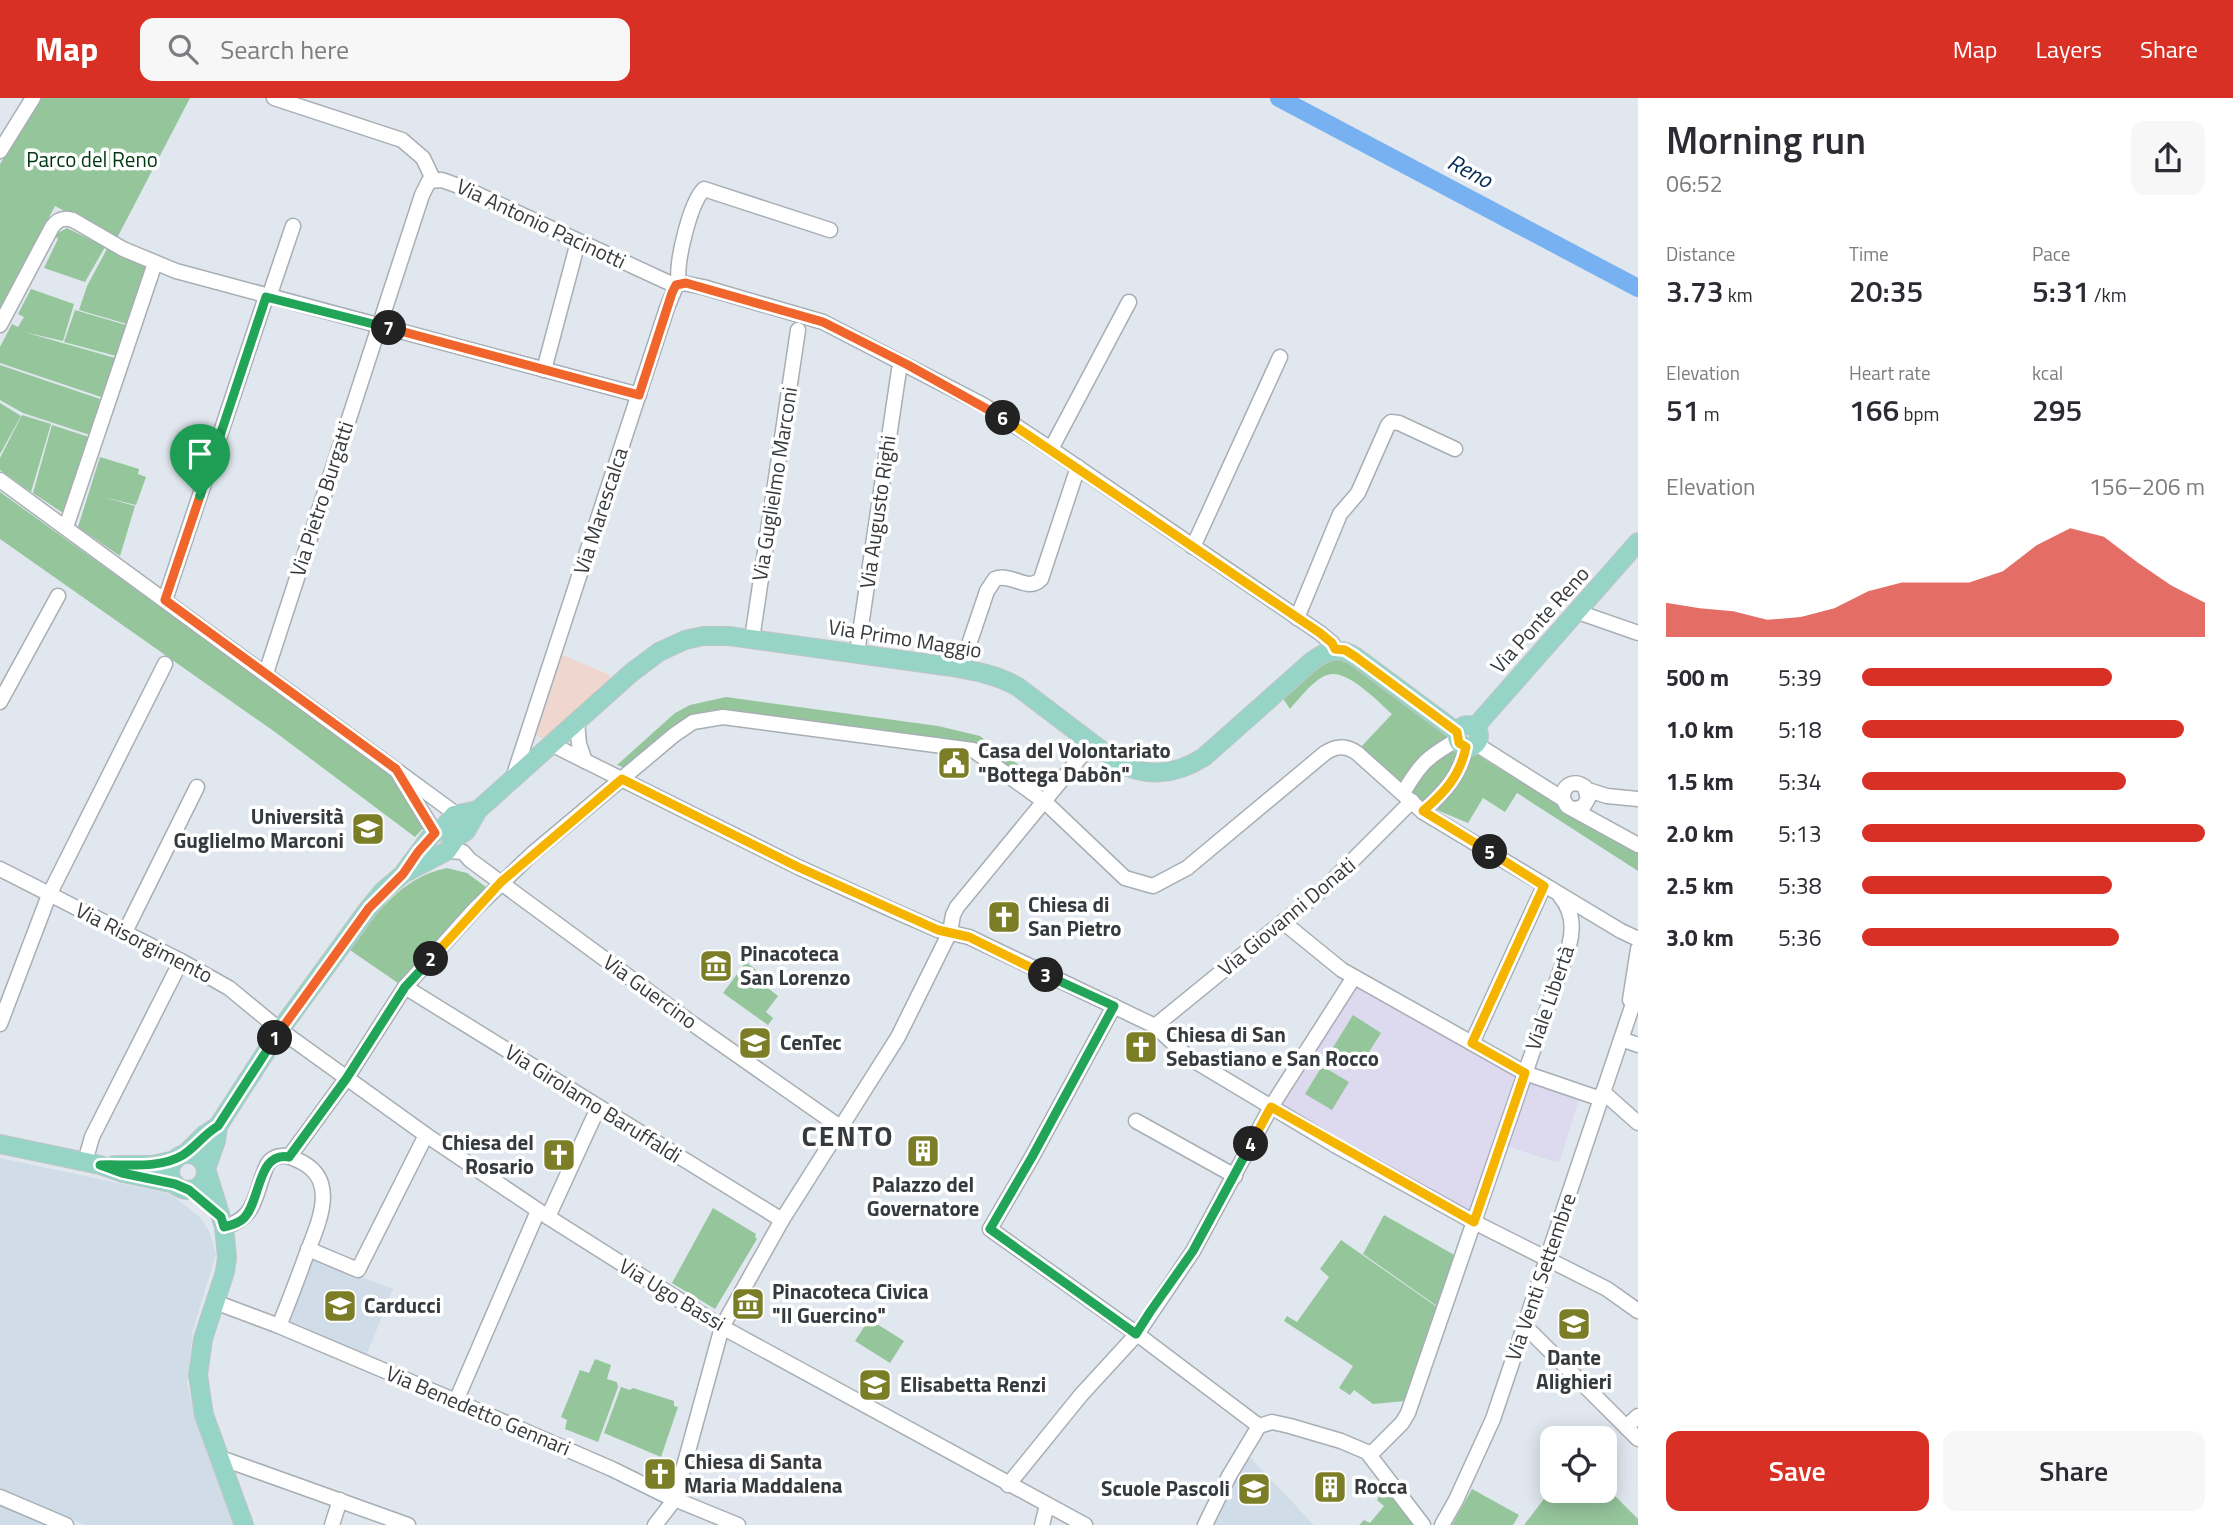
<!DOCTYPE html>
<meta charset="utf-8">
<style>
:root{--surface:#fff;--page:#f7f7f7;--text:#2b2b33;--muted:#7c7c81;--accent:#d93025}
body{margin:0;font-family:"Titillium Web",sans-serif;background:var(--page);color:var(--text);height:100vh;display:flex;flex-direction:column;font-size:26px;white-space:nowrap}
*{box-sizing:border-box;margin:0}
p{font-size:23px;color:var(--muted)}
.icon{flex:none;width:38px;height:38px;fill:none;stroke:currentColor;stroke-width:2;stroke-linecap:round;stroke-linejoin:round}
.map{position:relative;flex:1;overflow:hidden}
.panel{display:flex;flex-direction:column;background:var(--surface);width:595px}
.panel>*{flex:none}
.controls{position:absolute;left:1540px;top:1328px;display:grid;gap:14px}
.controls a{display:grid;place-items:center;width:77px;height:77px;border-radius:14px;background:var(--surface);box-shadow:0 4px 18px #0003;font-size:35px}
.pin{position:absolute;display:grid;place-items:center;width:60px;height:60px;color:#fff;margin:-72px -30px;border-radius:50% 50% 50% 0;rotate:-45deg;box-shadow:0 0 7px #0007}
.pin .icon{rotate:45deg}
.km{position:absolute;width:35px;height:35px;margin:-18px;border-radius:50%;background:#222;color:#fff;font-size:19px;line-height:35px;text-align:center}
.round{display:grid;place-items:center;flex:none;width:74px;height:74px;border-radius:14px;background:var(--page)}
.summary{display:flex;align-items:center;justify-content:space-between;height:119px;padding:0 28px}
h1{font-size:38px;font-weight:600;line-height:52px}
.metrics{display:grid;grid-template-columns:repeat(3,1fr);gap:10px;height:119px;padding:7px 28px}
.metrics div{display:grid;align-content:center}
.metrics b{font-size:30px;font-weight:600}
.metrics small{font-size:19px;font-weight:400}
.metrics p{font-size:19px}
.chart{height:196px;padding:14px 28px}
.chart p{display:flex;justify-content:space-between}
.chart svg{width:100%;height:126px;margin-top:7px;fill:var(--accent);opacity:.7}
.primary-button{display:flex;gap:14px;margin-top:auto;padding:14px 28px}
.primary-button a{flex:1;height:80px;border-radius:14px;background:var(--accent);color:#fff;font-size:28px;font-weight:600;line-height:80px;text-align:center}
.primary-button a+a{background:var(--page);color:var(--text)}
ul{padding:0 28px;list-style:none;font-size:23px}
li{display:grid;grid-template-columns:112px 84px 1fr;align-items:center;height:52px}
li i{height:18px;border-radius:9px;background:var(--accent)}
header{display:flex;align-items:center;gap:42px;box-sizing:border-box;height:98px;padding:0 35px;background:var(--accent);color:#fff}
header strong{font-size:33px}
nav{display:flex;gap:38px;margin-inline-start:auto;font-size:24px}
.search{width:490px;height:63px;background:var(--page);display:flex;align-items:center;gap:18px;box-sizing:border-box;padding:0 24px;border-radius:14px;color:var(--muted);font-size:26px}
main{display:flex;flex:1;min-height:0}
.map>svg:first-child{display:block}
.commercial{fill:#efd6cf}
.built{fill:#d0dde9}
.medical{fill:#ddd9ef}
.green{fill:#95c59b}
.lines{fill:none;stroke-linecap:round;stroke-linejoin:round}
.river{stroke:#78b1f2;stroke-width:18}
.minor-casing{stroke:#a7aeb4;stroke-width:17}
.major-casing{stroke:#c3c4c5;stroke-width:20}
.minor{stroke:#fff;stroke-width:14}
.major{stroke:#96d4c7;stroke-width:18}
.split-1-casing{stroke:#fff;stroke-width:14}
.split-2-casing{stroke:#fff;stroke-width:14}
.split-3-casing{stroke:#fff;stroke-width:14}
.split-4-casing{stroke:#fff;stroke-width:14}
.split-5-casing{stroke:#fff;stroke-width:14}
.split-6-casing{stroke:#fff;stroke-width:14}
.split-7-casing{stroke:#fff;stroke-width:14}
.split-8-casing{stroke:#fff;stroke-width:14}
.split-1{stroke:#f0652b;stroke-width:9}
.split-2{stroke:#22a559;stroke-width:9}
.split-3{stroke:#f5b400;stroke-width:9}
.split-4{stroke:#22a559;stroke-width:9}
.split-5{stroke:#f5b400;stroke-width:9}
.split-6{stroke:#f5b400;stroke-width:9}
.split-7{stroke:#f0652b;stroke-width:9}
.split-8{stroke:#22a559;stroke-width:9}
.labels{text-anchor:middle;stroke-width:7;stroke-linejoin:round;paint-order:stroke}
.park-label{font-size:21px;fill:#003711;stroke:#fff}
.street-label{font-size:21px;fill:#373a3d;stroke:#fff}
.poi-label{font-size:21px;font-weight:bold;fill:#373a3d;stroke:#fff;text-anchor:start}
.water-label{font-size:23px;font-style:italic;fill:#032c55;stroke:#fff}
.district-label{font-size:28px;font-weight:bold;letter-spacing:2px;fill:#373a3d;stroke:#fff}
</style>
<header>
<strong>Map</strong>
<div class="search"><svg class="icon" aria-label="search" viewBox="0 0 24 24"><circle cx="10" cy="10" r="6"/><path d="M15 15l6 6"/></svg>Search here</div>
<nav><a>Map</a><a>Layers</a><a>Share</a></nav>
</header>
<main>
<div class="map">
<svg width="1638" height="1427" viewBox="0 0 1638 1427">
<rect width="100%" height="100%" fill="#e0e7ee"/>
<path class="commercial" d="M558 555 610 577 607 590 547 642 530 635Z"/>
<g class="built">
<path d="M0 1060 170 1096 199 1118 210 1135 216 1156 193 1232 187 1285 195 1316 236 1427H84L0 1390Z"/>
<path d="M314 1160 393 1191 366 1258 288 1226Z"/>
<path d="M1246 1355 1314 1427H1211Z"/>
<path d="M0 1405 54 1427H0Z"/>
</g>
<path class="medical" d="M1353 883 1580 998 1559 1065 1494 1044 1470 1114 1279 1005Z"/>
<g class="green">
<path d="M41 0H190L117 140 55 108 0 212V66Z"/>
<path d="M67 130 105 149 85 184 44 170 58 141 54 137Z"/>
<path d="M108 149 147 166 127 226 79 212 87 188Z"/>
<path d="M31 191 74 206 63 243 24 234 115 260 101 299 0 265V249L12 226 18 229 24 219 18 216Z"/>
<path d="M75 212 126 227 116 258 64 244Z"/>
<path d="M0 267 100 301 90 337 23 315 0 302Z"/>
<path d="M0 305 21 318 0 356Z"/>
<path d="M22 317 51 326 31 394 0 372V360Z"/>
<path d="M52 327 89 339 63 415 33 395Z"/>
<path d="M100 359 139 371 138 376 146 379 136 407 103 399 135 408 120 458 78 429Z"/>
<path d="M0 394 397 679 425 728 415 739 275 634 0 441Z"/>
<path d="M1336 561 1349 563 1485 662 1638 754V773L1517 695 1505 714 1483 700 1468 725 1437 712 1434 714 1361 649 1392 616C1378 604 1347 570 1327 577 1313 582 1300 600 1290 611L1282 599C1299 584 1314 568 1336 561Z"/>
<path d="M726 599 938 628 980 638 1047 688 1041 697 977 651 724 612 628 671 617 667 675 615 690 607Z"/>
<path d="M447 770 467 775 486 789 398 885 347 850C377 817 400 779 447 770Z"/>
<path d="M746 864 768 881 764 887 778 898 766 914 773 920 768 927 723 895Z"/>
<path d="M1353 917 1381 935 1360 968 1332 951Z"/>
<path d="M1322 968 1349 984 1332 1012 1305 996Z"/>
<path d="M713 1110 756 1136 755 1139 757 1141 715 1211 672 1185Z"/>
<path d="M1384 1117 1456 1158 1437 1208 1363 1156Z"/>
<path d="M1341 1142 1437 1209 1405 1303 1373 1306 1354 1292 1350 1297 1339 1290 1353 1268 1284 1223 1287 1218 1297 1224 1329 1179 1320 1171Z"/>
<path d="M869 1221 904 1243 890 1265 855 1243Z"/>
<path d="M595 1261 611 1267 607 1281 617 1284 618 1289 598 1344 565 1331 567 1322 561 1319 580 1272 589 1275Z"/>
<path d="M621 1289 630 1292 633 1290 674 1303V1308L678 1309 661 1359 604 1335Z"/>
<path d="M1385 1388 1413 1427H1359L1364 1422 1370 1425 1384 1408 1377 1402Z"/>
<path d="M1605 1388 1638 1421V1427H1524L1547 1397 1560 1393H1605Z"/>
<path d="M1472 1391 1519 1417 1513 1427H1452Z"/>
</g>
<g class="lines">
<path class="river" d="M1279 0 1638 190"/>
<defs>
<g id="minor">
<path d="M274 0 402 42 423 60 433 81"/>
<path d="M0 53 33 0"/>
<path d="M679 186C675 166 690 105 704 91L830 132"/>
<path d="M676 188 683 185 703 189 823 224 985 308 1051 351 1320 535 1332 545 1335 551"/>
<path d="M269 199 293 128"/>
<path d="M0 227 52 129C58 121 64 119 73 122L123 151 176 173 639 297"/>
<path d="M544 272 578 144"/>
<path d="M1051 351 1129 204"/>
<path d="M0 382 456 716"/>
<path d="M66 429 155 165"/>
<path d="M1193 449 1280 259"/>
<path d="M165 502 266 199"/>
<path d="M1578 514 1638 535"/>
<path d="M1297 520 1340 416 1358 395 1388 327 1391 324 1399 325 1455 351"/>
<path d="M752 541 798 232"/>
<path d="M857 555 899 272"/>
<path d="M961 570 987 493 995 481C1011 474 1028 495 1041 481L1078 369"/>
<path d="M266 575 422 97 429 83 442 82 464 90 676 188"/>
<path d="M0 604 58 498"/>
<path d="M577 623 579 646 585 663"/>
<path d="M551 646 798 769 890 811 938 832 969 839 1155 928 1188 959 1333 1046 1474 1124 1607 1191 1638 1213"/>
<path d="M1476 646 1563 701 1567 708 1638 747"/>
<path d="M400 678 435 735"/>
<path d="M513 680 667 210 676 188"/>
<path d="M1588 692 1607 698 1638 701"/>
<path d="M1403 695C1421 665 1427 659 1457 642"/>
<path d="M1563 701C1562 687 1574 681 1585 689L1588 701 1583 709 1575 711"/>
<path d="M1423 714C1444 694 1460 678 1466 649"/>
<path d="M447 753 463 754 470 762 693 926 840 1029"/>
<path d="M0 771 181 863 229 890 280 932 426 1037 548 1119 722 1229 1085 1427"/>
<path d="M1283 824 1342 872 1525 975 1601 1001"/>
<path d="M125 834 197 689"/>
<path d="M405 889 782 1122"/>
<path d="M1630 902 1638 851"/>
<path d="M1114 908 1032 1059 990 1131 1137 1236 1259 1328"/>
<path d="M0 926 49 797 165 566"/>
<path d="M1155 928 1328 787 1412 703"/>
<path d="M1621 941 1638 947"/>
<path d="M1472 945 1544 788"/>
<path d="M1603 994 1638 1025"/>
<path d="M1136 1023 1235 1078"/>
<path d="M289 1059 346 981 405 889 476 810 532 756 674 637 693 624 723 619 973 652 1045 704 1125 780 1153 788 1187 770 1325 655C1336 648 1345 647 1357 655L1423 714 1621 833 1638 841"/>
<path d="M85 1064 92 1039 181 863"/>
<path d="M548 1119 598 1010"/>
<path d="M224 1129C253 1121 254 1103 263 1077 265 1073 266 1067 270 1063 277 1056 287 1057 295 1061 344 1080 316 1129 304 1163 296 1185 288 1206 279 1228"/>
<path d="M308 1151 358 1172 426 1037"/>
<path d="M215 1204 279 1228 456 1303 612 1371 667 1398 738 1427"/>
<path d="M1525 1228 1638 1341"/>
<path d="M456 1303 538 1113"/>
<path d="M1259 1328 1272 1324 1290 1328 1341 1343 1367 1354 1423 1427"/>
<path d="M1626 1329 1638 1318"/>
<path d="M1370 1357 1402 1325 1408 1315 1569 848C1574 830 1572 812 1560 798"/>
<path d="M218 1359 408 1427"/>
<path d="M1008 1387 1081 1297 1137 1236 1193 1153 1271 1009 1354 879"/>
<path d="M0 1399 66 1427"/>
<path d="M332 1427 340 1402"/>
<path d="M655 1427 675 1401 722 1229 782 1122 898 939 950 834 953 817 957 809 1092 645"/>
<path d="M1042 1427 1047 1407"/>
<path d="M1205 1427 1229 1378 1259 1328"/>
<path d="M1442 1427 1456 1402 1493 1321 1638 891"/>
</g>
<g id="major">
<circle cx="1468" cy="638" r="11"/>
<path d="M1475 629 1638 444"/>
<path d="M405 773 431 738 444 729 454 717 478 712"/>
<path d="M0 1046 100 1067 123 1075 175 1086"/>
<path d="M185 1056 204 1037 218 1028"/>
<circle cx="188" cy="1074" r="18"/>
<path d="M114 1067H153L175 1062"/>
<path d="M244 1427 204 1317 198 1277 203 1241 225 1174 227 1159 224 1129 206 1071 216 1043 218 1028 280 932 369 810 383 793 403 776 447 753 456 740 466 733 478 712 631 575 659 554 685 542 703 538H729L952 569C975 573 998 577 1018 589L1114 662C1143 680 1175 678 1204 659L1311 564C1326 552 1339 548 1356 559L1457 634"/>
</g>
</defs>
<use href="#minor" class="minor-casing"/>
<use href="#major" class="major-casing"/>
<use href="#minor" class="minor"/>
<use href="#major" class="major"/>
</g>
<g class="lines">
<defs>
<path id="split-1" d="M200 398 165 502 396 671 435 735 418 754 403 776 369 810 275 940"/>
<path id="split-2" d="M275 940 218 1028C203 1037 196 1049 183 1057 160 1071 127 1066 100 1067L122 1075 175 1086 189 1092 221 1119 224 1129C231 1127 238 1126 244 1120 261 1103 257 1053 289 1059L346 981 405 889 431 861"/>
<path id="split-3" d="M431 861 501 784 622 681 798 769 938 832 969 839 1046 877"/>
<path id="split-4" d="M1046 877 1114 908 1032 1059 990 1131 1136 1236 1150 1214 1193 1153 1251 1046"/>
<path id="split-5" d="M1251 1046 1271 1009 1474 1124 1525 975 1472 945 1544 788 1490 754"/>
<path id="split-6" d="M1003 320 1320 535 1332 545 1335 551 1345 552 1356 559 1457 634 1459 645 1466 649C1460 678 1445 694 1423 713L1490 754"/>
<path id="split-7" d="M389 230 639 297 672 195 676 187 686 185 823 224 908 267 1003 320"/>
<path id="split-8" d="M200 398 266 199 389 230"/>
</defs>
<use href="#split-1" class="split-1-casing"/>
<use href="#split-2" class="split-2-casing"/>
<use href="#split-3" class="split-3-casing"/>
<use href="#split-4" class="split-4-casing"/>
<use href="#split-5" class="split-5-casing"/>
<use href="#split-6" class="split-6-casing"/>
<use href="#split-7" class="split-7-casing"/>
<use href="#split-8" class="split-8-casing"/>
<use href="#split-1" class="split-1"/>
<use href="#split-2" class="split-2"/>
<use href="#split-3" class="split-3"/>
<use href="#split-4" class="split-4"/>
<use href="#split-5" class="split-5"/>
<use href="#split-6" class="split-6"/>
<use href="#split-7" class="split-7"/>
<use href="#split-8" class="split-8"/>
</g>
<defs>
<symbol id="civic-square" viewBox="-11 -11 22 22"><rect x="-9" y="-9" width="18" height="18" rx="4" fill="#7b7e27" stroke="#fff"/><path d="M-.6-6.5H3V-4.5H.6V-3L4-1V1h2V6H-6V1h2V-1L-.6-3ZM-1.2 2.5V6h2.4V2.5Z" fill="#fff"/></symbol>
<symbol id="university-square" viewBox="-11 -11 22 22"><rect x="-9" y="-9" width="18" height="18" rx="4" fill="#7b7e27" stroke="#fff"/><path d="M0-5L7-2L0 1L-7-2ZM-4 1L0 2.5L4 1V4Q0 6-4 4Z" fill="#fff"/></symbol>
<symbol id="church-square" viewBox="-11 -11 22 22"><rect x="-9" y="-9" width="18" height="18" rx="4" fill="#7b7e27" stroke="#fff"/><path d="M-1.2-6h2.4v3.5h3.3v2.4h-3.3V6h-2.4V-.1h-3.3v-2.4h3.3Z" fill="#fff"/></symbol>
<symbol id="museum-square" viewBox="-11 -11 22 22"><rect x="-9" y="-9" width="18" height="18" rx="4" fill="#7b7e27" stroke="#fff"/><path d="M0-6L6-3V-2H-6V-3ZM-5-1h2V3h-2ZM-1-1h2V3h-2ZM3-1h2V3H3ZM-6 4H6V6H-6Z" fill="#fff"/></symbol>
<symbol id="building-square" viewBox="-11 -11 22 22"><rect x="-9" y="-9" width="18" height="18" rx="4" fill="#7b7e27" stroke="#fff"/><path d="M-4-6H4V6H1V3H-1V6H-4ZM-2.5-4.3h1.7v1.8h-1.7ZM.8-4.3h1.7v1.8H.8ZM-2.5-1h1.7V.8h-1.7ZM.8-1h1.7V.8H.8Z" fill="#fff"/></symbol>
<symbol id="school-square" viewBox="-11 -11 22 22"><rect x="-9" y="-9" width="18" height="18" rx="4" fill="#7b7e27" stroke="#fff"/><path d="M0-5L7-2L0 1L-7-2ZM-4 1L0 2.5L4 1V4Q0 6-4 4Z" fill="#fff"/></symbol>
</defs>
<g fill-rule="evenodd">
<use href="#civic-square" x="935" y="646" width="38" height="38"/>
<use href="#university-square" x="349" y="712" width="38" height="38"/>
<use href="#church-square" x="985" y="800" width="38" height="38"/>
<use href="#museum-square" x="697" y="849" width="38" height="38"/>
<use href="#university-square" x="736" y="926" width="38" height="38"/>
<use href="#church-square" x="1122" y="930" width="38" height="38"/>
<use href="#building-square" x="904" y="1034" width="38" height="38"/>
<use href="#church-square" x="540" y="1038" width="38" height="38"/>
<use href="#museum-square" x="729" y="1187" width="38" height="38"/>
<use href="#school-square" x="321" y="1189" width="38" height="38"/>
<use href="#school-square" x="1555" y="1207" width="38" height="38"/>
<use href="#school-square" x="856" y="1268" width="38" height="38"/>
<use href="#church-square" x="641" y="1357" width="38" height="38"/>
<use href="#building-square" x="1311" y="1370" width="38" height="38"/>
<use href="#school-square" x="1235" y="1372" width="38" height="38"/>
</g>
<g class="labels">
<g class="park-label">
<text x="92" y="69">Parco del Reno</text>
</g>
<g class="street-label">
<text transform="translate(541 126) rotate(25)" y="7">Via Antonio Pacinotti</text>
<text transform="translate(775 386) rotate(-81)" y="7">Via Guglielmo Marconi</text>
<text transform="translate(322 401) rotate(-72)" y="7">Via Pietro Burgatti</text>
<text transform="translate(601 413) rotate(-72)" y="7">Via Marescalca</text>
<text transform="translate(878 414) rotate(-82)" y="7">Via Augusto Righi</text>
<text transform="translate(1540 522) rotate(-48)" y="7">Via Ponte Reno</text>
<text transform="translate(905 541) rotate(9)" y="7">Via Primo Maggio</text>
<text transform="translate(1287 819) rotate(-40)" y="7">Via Giovanni Donati</text>
<text transform="translate(144 845) rotate(27)" y="7">Via Risorgimento</text>
<text transform="translate(650 894) rotate(36)" y="7">Via Guercino</text>
<text transform="translate(1550 900) rotate(-71)" y="7">Viale Libertà</text>
<text transform="translate(593 1006) rotate(32)" y="7">Via Girolamo Baruffaldi</text>
<text transform="translate(1541 1179) rotate(-71)" y="7">Via Venti Settembre</text>
<text transform="translate(672 1197) rotate(31)" y="7">Via Ugo Bassi</text>
<text transform="translate(478 1313) rotate(23)" y="7">Via Benedetto Gennari</text>
</g>
<g class="poi-label">
<text x="978" y="660">Casa del Volontariato<tspan x="978" dy="24">"Bottega Dabòn"</tspan></text>
<text x="344" y="726" text-anchor="end">Università<tspan x="344" dy="24">Guglielmo Marconi</tspan></text>
<text x="1028" y="814">Chiesa di<tspan x="1028" dy="24">San Pietro</tspan></text>
<text x="740" y="863">Pinacoteca<tspan x="740" dy="24">San Lorenzo</tspan></text>
<text x="1166" y="944">Chiesa di San<tspan x="1166" dy="24">Sebastiano e San Rocco</tspan></text>
<text x="780" y="952">CenTec</text>
<text x="534" y="1052" text-anchor="end">Chiesa del<tspan x="534" dy="24">Rosario</tspan></text>
<text x="923" y="1094" text-anchor="middle">Palazzo del<tspan x="923" dy="24">Governatore</tspan></text>
<text x="772" y="1201">Pinacoteca Civica<tspan x="772" dy="24">"Il Guercino"</tspan></text>
<text x="364" y="1215">Carducci</text>
<text x="1574" y="1267" text-anchor="middle">Dante<tspan x="1574" dy="24">Alighieri</tspan></text>
<text x="900" y="1294">Elisabetta Renzi</text>
<text x="684" y="1371">Chiesa di Santa<tspan x="684" dy="24">Maria Maddalena</tspan></text>
<text x="1354" y="1396">Rocca</text>
<text x="1230" y="1398" text-anchor="end">Scuole Pascoli</text>
</g>
<g class="water-label">
<text transform="translate(1470 73) rotate(28)" y="8">Reno</text>
</g>
<g class="district-label">
<text x="848" y="1048">CENTO</text>
</g>
</g>
</svg>
<div class="controls">
<a><svg class="icon" aria-label="locate" viewBox="0 0 24 24"><circle cx="12" cy="12" r="6"/><path d="M12 2v4M12 18v4M2 12h4M18 12h4"/></svg></a>
</div>
<div class="pin" style="left:200px;top:398px;background:#1e9e55"><svg class="icon" aria-label="arrive" viewBox="0 0 24 24"><path d="M6 21V4h12l-3 4 3 4H6"/></svg></div>
<b class="km" style="left:275px;top:940px">1</b>
<b class="km" style="left:431px;top:861px">2</b>
<b class="km" style="left:1046px;top:877px">3</b>
<b class="km" style="left:1251px;top:1046px">4</b>
<b class="km" style="left:1490px;top:754px">5</b>
<b class="km" style="left:1003px;top:320px">6</b>
<b class="km" style="left:389px;top:230px">7</b>
</div>
<section class="panel">
<div class="summary"><div><h1>Morning run</h1><p>06:52</p></div><a class="round"><svg class="icon" aria-label="share" viewBox="0 0 24 24"><path d="M12 15V3M7 8l5-5 5 5M5 13v7h14v-7"/></svg></a></div>
<div class="metrics">
<div><p>Distance</p><b>3.73<small> km</small></b></div>
<div><p>Time</p><b>20:35</b></div>
<div><p>Pace</p><b>5:31<small> /km</small></b></div>
</div>
<div class="metrics">
<div><p>Elevation</p><b>51<small> m</small></b></div>
<div><p>Heart rate</p><b>166<small> bpm</small></b></div>
<div><p>kcal</p><b>295</b></div>
</div>
<div class="chart"><p><span>Elevation</span>156–206 m</p>
<svg viewBox="0 0 160 44" preserveAspectRatio="none"><path d="M0 44V32L10 34L20 35L30 38L40 37L50 34L60 28L70 25L80 25L90 25L100 21L110 12L120 6L130 9L140 18L150 26L160 32V44z"/></svg>
</div>
<ul>
<li><b>500 m</b>5:39<i style="width:73%"></i></li>
<li><b>1.0 km</b>5:18<i style="width:94%"></i></li>
<li><b>1.5 km</b>5:34<i style="width:77%"></i></li>
<li><b>2.0 km</b>5:13<i style="width:100%"></i></li>
<li><b>2.5 km</b>5:38<i style="width:73%"></i></li>
<li><b>3.0 km</b>5:36<i style="width:75%"></i></li>
</ul>
<div class="primary-button"><a>Save</a><a>Share</a></div>
</section>
</main>
